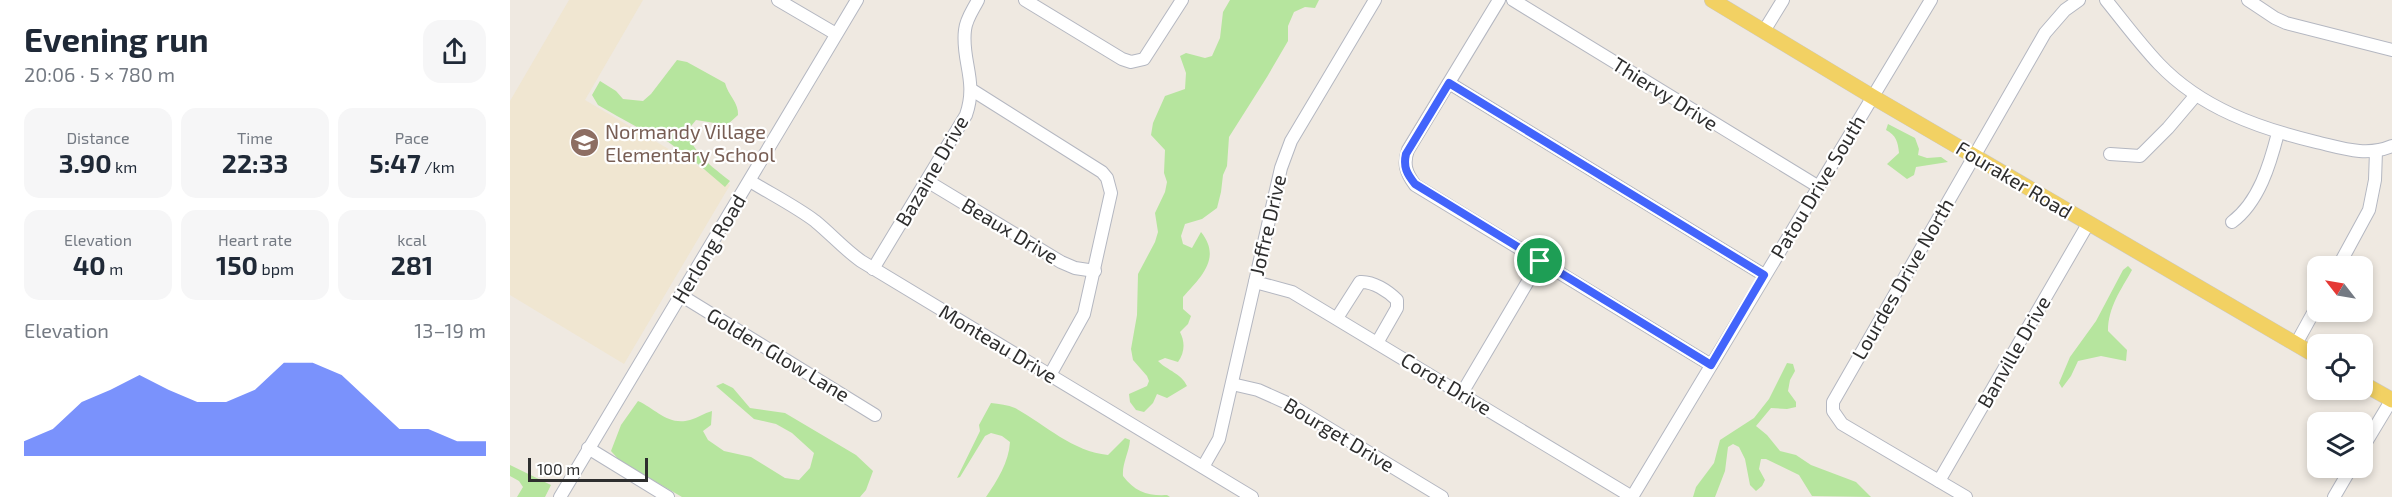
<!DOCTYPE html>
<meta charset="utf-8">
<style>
:root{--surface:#fff;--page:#f6f6f7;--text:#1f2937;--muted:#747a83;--accent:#4264fb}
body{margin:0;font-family:"Exo 2",sans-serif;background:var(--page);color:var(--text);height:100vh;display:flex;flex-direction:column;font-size:22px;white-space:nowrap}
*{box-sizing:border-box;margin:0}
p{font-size:20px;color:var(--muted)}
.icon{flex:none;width:33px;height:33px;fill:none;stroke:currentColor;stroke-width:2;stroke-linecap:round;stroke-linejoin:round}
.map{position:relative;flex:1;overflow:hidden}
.details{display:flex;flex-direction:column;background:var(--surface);width:510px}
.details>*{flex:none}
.needle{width:39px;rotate:301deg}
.controls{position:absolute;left:1797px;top:256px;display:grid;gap:12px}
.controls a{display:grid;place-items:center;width:66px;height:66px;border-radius:12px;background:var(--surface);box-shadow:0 3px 9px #0003;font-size:30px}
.scale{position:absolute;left:18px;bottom:15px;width:120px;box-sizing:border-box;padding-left:6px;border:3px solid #2e2e2e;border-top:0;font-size:16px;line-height:21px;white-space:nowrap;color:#2e2e2e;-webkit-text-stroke:4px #fff;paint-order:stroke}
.pin{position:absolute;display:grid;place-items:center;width:51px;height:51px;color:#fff;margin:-26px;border:3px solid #fff;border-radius:50%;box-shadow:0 2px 6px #0007}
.round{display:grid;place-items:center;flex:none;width:63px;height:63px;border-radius:18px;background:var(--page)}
.head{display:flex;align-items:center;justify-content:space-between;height:102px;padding:0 24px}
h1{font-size:33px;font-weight:700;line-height:45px}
.figures{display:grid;grid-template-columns:repeat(3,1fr);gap:9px;height:102px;padding:6px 24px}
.figures div{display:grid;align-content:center;border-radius:15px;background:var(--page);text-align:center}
.figures b{font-size:26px;font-weight:700}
.figures small{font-size:16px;font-weight:400}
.figures p{font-size:16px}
.chart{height:168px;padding:12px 24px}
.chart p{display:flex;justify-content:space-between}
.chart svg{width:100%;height:108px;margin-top:6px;fill:var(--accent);opacity:.7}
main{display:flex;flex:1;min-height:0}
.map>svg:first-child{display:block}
.education{fill:#f0e6d1}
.green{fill:#b6e59e}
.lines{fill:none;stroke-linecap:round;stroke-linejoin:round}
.minor-casing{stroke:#b4b7c1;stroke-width:14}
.major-casing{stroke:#c9c9c9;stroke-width:16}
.minor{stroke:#fff;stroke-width:12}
.major{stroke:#f2d163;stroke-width:15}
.route-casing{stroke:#fff;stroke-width:12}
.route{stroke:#4264fb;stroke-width:8}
.labels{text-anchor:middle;stroke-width:4.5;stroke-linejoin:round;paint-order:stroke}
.street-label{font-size:20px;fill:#2e2e2e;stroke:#fff}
.education-label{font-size:20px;fill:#785e54;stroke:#fff;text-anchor:start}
</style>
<main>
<section class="details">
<div class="head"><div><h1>Evening run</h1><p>20:06 · 5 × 780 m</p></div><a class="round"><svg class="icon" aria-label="share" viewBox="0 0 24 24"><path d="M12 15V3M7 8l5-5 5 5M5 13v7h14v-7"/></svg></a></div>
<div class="figures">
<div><p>Distance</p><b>3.90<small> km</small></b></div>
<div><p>Time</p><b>22:33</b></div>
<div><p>Pace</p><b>5:47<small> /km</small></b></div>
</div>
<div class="figures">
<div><p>Elevation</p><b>40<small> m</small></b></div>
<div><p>Heart rate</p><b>150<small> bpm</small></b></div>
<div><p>kcal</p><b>281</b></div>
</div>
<div class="chart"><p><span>Elevation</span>13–19 m</p>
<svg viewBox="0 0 160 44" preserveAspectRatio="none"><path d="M0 44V38L10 33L20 22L30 17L40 11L50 17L60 22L70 22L80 17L90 6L100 6L110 11L120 22L130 33L140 33L150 38L160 38V44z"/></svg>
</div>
</section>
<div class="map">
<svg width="1882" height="497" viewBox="0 0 1882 497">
<rect width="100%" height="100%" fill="#efe9e1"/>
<path class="education" d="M59 0H133L75 100 220 185 114 364 0 295V101Z"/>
<g class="green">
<path d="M720 0H809L805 8 795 7 784 12 778 26V41L757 77 719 137 717 166 713 175 711 192 707 208 692 219 675 224 671 236 673 244 682 248 691 232C712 258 691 277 673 297V309L681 316 678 324 670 332C675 342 675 352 668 362L655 358 648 361C658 371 671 373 677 386L657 398 647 394 643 403 634 412 626 410 620 402 619 394 637 386 639 381 637 376 623 360 621 349 627 315 628 274 645 242 648 232 645 213 655 192 657 182 654 173 655 150 641 135 643 123 655 96 675 89 676 73 670 56 676 53 695 58 702 56 710 38 713 12Z"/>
<path d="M167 60 177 62 215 83C218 95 229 103 228 115L217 125 186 120 177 131C184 154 201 166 220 181L215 187 188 164 138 127H127L107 116 88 105 82 95 90 81 106 91 113 99 133 101 141 94Z"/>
<path d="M1378 124 1405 138 1409 149 1408 155 1417 158 1431 157 1438 162 1406 167 1404 175 1397 179 1377 164 1389 153C1388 142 1386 135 1376 130Z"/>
<path d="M1618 266 1622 270C1611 290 1598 307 1598 331L1617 350 1616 361 1591 356 1568 361 1561 376 1552 388 1549 383 1560 357 1586 321 1613 270Z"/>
<path d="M1277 363 1283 364 1285 371 1280 380 1278 391 1286 402V407L1277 409 1261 408 1246 426 1257 435 1270 451 1286 455 1301 465 1346 482 1361 497 1302 496 1289 475 1256 459H1251L1249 469 1255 480 1252 486 1246 491 1240 485 1235 459 1229 447 1223 444 1218 447 1215 471 1205 497H1183L1186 487 1204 463 1210 440 1244 418 1259 399Z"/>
<path d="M213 383 223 388 240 408 275 413 346 455 363 471 356 490 350 497H172L110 461 101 451 111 425 128 401C146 409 158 426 180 420 188 418 194 413 202 411L201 425 193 431 198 440 214 451 241 457 275 478 289 480 300 468 304 453 282 433 266 424 244 419 206 386Z"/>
<path d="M481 403C489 404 498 405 505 408 534 424 563 452 598 455L615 438 620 440C619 453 612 463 613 476 625 492 638 496 657 495L660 497H476C487 481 499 462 500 442L492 436 481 433 475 436 450 477 447 478 470 431 469 425Z"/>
<path d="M0 465 41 485 35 497H7L13 487 9 481 0 476Z"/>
</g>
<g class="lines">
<defs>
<g id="minor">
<path d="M268 0 326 34"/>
<path d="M515 0 612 59 621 62 634 59 672 0"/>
<path d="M989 0 898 150C893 164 896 173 905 185L1201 365"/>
<path d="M1003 0 1309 187"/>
<path d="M1596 0C1613 21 1630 44 1649 64 1691 108 1748 128 1806 142 1832 148 1856 157 1882 146"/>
<path d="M1738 0 1765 18 1776 23 1882 50"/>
<path d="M1254 31 1273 0"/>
<path d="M939 83 1254 275"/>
<path d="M462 90 592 172 597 178 601 193 574 314 540 375"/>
<path d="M1600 154 1630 156 1658 128 1686 95"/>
<path d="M240 181C261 194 285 206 305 221 321 234 334 249 351 261L742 497"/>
<path d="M417 181 551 262 565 268 585 271"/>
<path d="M1722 222C1749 202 1760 164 1768 133"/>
<path d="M1828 267 1859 210 1865 180 1866 151"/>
<path d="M363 269 456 115C468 81 451 60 455 30 456 19 463 10 468 0"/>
<path d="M745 282 782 292 1122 497"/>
<path d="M172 296 365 415"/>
<path d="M827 318 850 282C863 281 878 291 887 300V308L867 343"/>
<path d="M1786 344 1808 304"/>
<path d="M722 384 748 390 777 403 932 497"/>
<path d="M952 393 1030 261"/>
<path d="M78 448 158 497"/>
<path d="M1852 449 1882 399"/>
<path d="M693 467 709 439 771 168 781 141 865 0"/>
<path d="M1429 481 1578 224"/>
<path d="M50 497 347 0"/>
<path d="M1122 497 1421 0"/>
<path d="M1456 497 1332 424 1323 411V402L1535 33 1555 10 1569 0"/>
<path d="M1824 497 1841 468"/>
</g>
<g id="major">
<path d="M1202 0 1363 97 1808 357"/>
<path d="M1852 383 1882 400"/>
</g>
</defs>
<use href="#minor" class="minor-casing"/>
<use href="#major" class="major-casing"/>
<use href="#minor" class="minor"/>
<use href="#major" class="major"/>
</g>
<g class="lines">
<defs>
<path id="route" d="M939 83 1254 275 1201 365 905 184C897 174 893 167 896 154Z"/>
</defs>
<use href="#route" class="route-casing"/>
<use href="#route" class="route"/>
</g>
<defs>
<symbol id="school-disc" viewBox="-11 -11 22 22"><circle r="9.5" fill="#8d6e63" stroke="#fff"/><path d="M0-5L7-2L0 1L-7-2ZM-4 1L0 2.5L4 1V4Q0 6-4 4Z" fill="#fff"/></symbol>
</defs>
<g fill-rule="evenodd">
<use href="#school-disc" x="58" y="126" width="33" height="33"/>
</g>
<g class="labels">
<g class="street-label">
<text transform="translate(1155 94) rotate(32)" y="7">Thiervy Drive</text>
<text transform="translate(422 171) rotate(-60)" y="7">Bazaine Drive</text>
<text transform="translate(1504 180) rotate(31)" y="7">Fouraker Road</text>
<text transform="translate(1308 187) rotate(-59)" y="7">Patou Drive South</text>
<text transform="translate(758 225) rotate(-77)" y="7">Joffre Drive</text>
<text transform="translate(500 231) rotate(31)" y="7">Beaux Drive</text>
<text transform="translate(199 249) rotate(-59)" y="7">Herlong Road</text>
<text transform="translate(1393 279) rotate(-60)" y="7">Lourdes Drive North</text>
<text transform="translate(488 344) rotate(31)" y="7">Monteau Drive</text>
<text transform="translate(1504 352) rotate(-60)" y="7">Banville Drive</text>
<text transform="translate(268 355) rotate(31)" y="7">Golden Glow Lane</text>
<text transform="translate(936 384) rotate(31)" y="7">Corot Drive</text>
<text transform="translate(829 435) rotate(31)" y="7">Bourget Drive</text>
</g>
<g class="education-label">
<text x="95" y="139">Normandy Village<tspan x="95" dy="23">Elementary School</tspan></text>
</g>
</g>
</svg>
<div class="controls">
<a><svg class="needle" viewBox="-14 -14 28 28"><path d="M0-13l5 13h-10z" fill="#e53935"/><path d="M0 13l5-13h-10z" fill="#747a83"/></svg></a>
<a><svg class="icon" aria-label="locate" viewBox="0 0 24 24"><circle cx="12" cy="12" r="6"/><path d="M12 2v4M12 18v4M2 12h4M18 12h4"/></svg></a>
<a><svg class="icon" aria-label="layers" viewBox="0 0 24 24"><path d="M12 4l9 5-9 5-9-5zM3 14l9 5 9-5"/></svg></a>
</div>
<div class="scale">100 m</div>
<div class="pin" style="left:1030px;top:261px;background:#1e9e55"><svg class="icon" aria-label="arrive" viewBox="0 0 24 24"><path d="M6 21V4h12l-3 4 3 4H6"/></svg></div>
</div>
</main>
